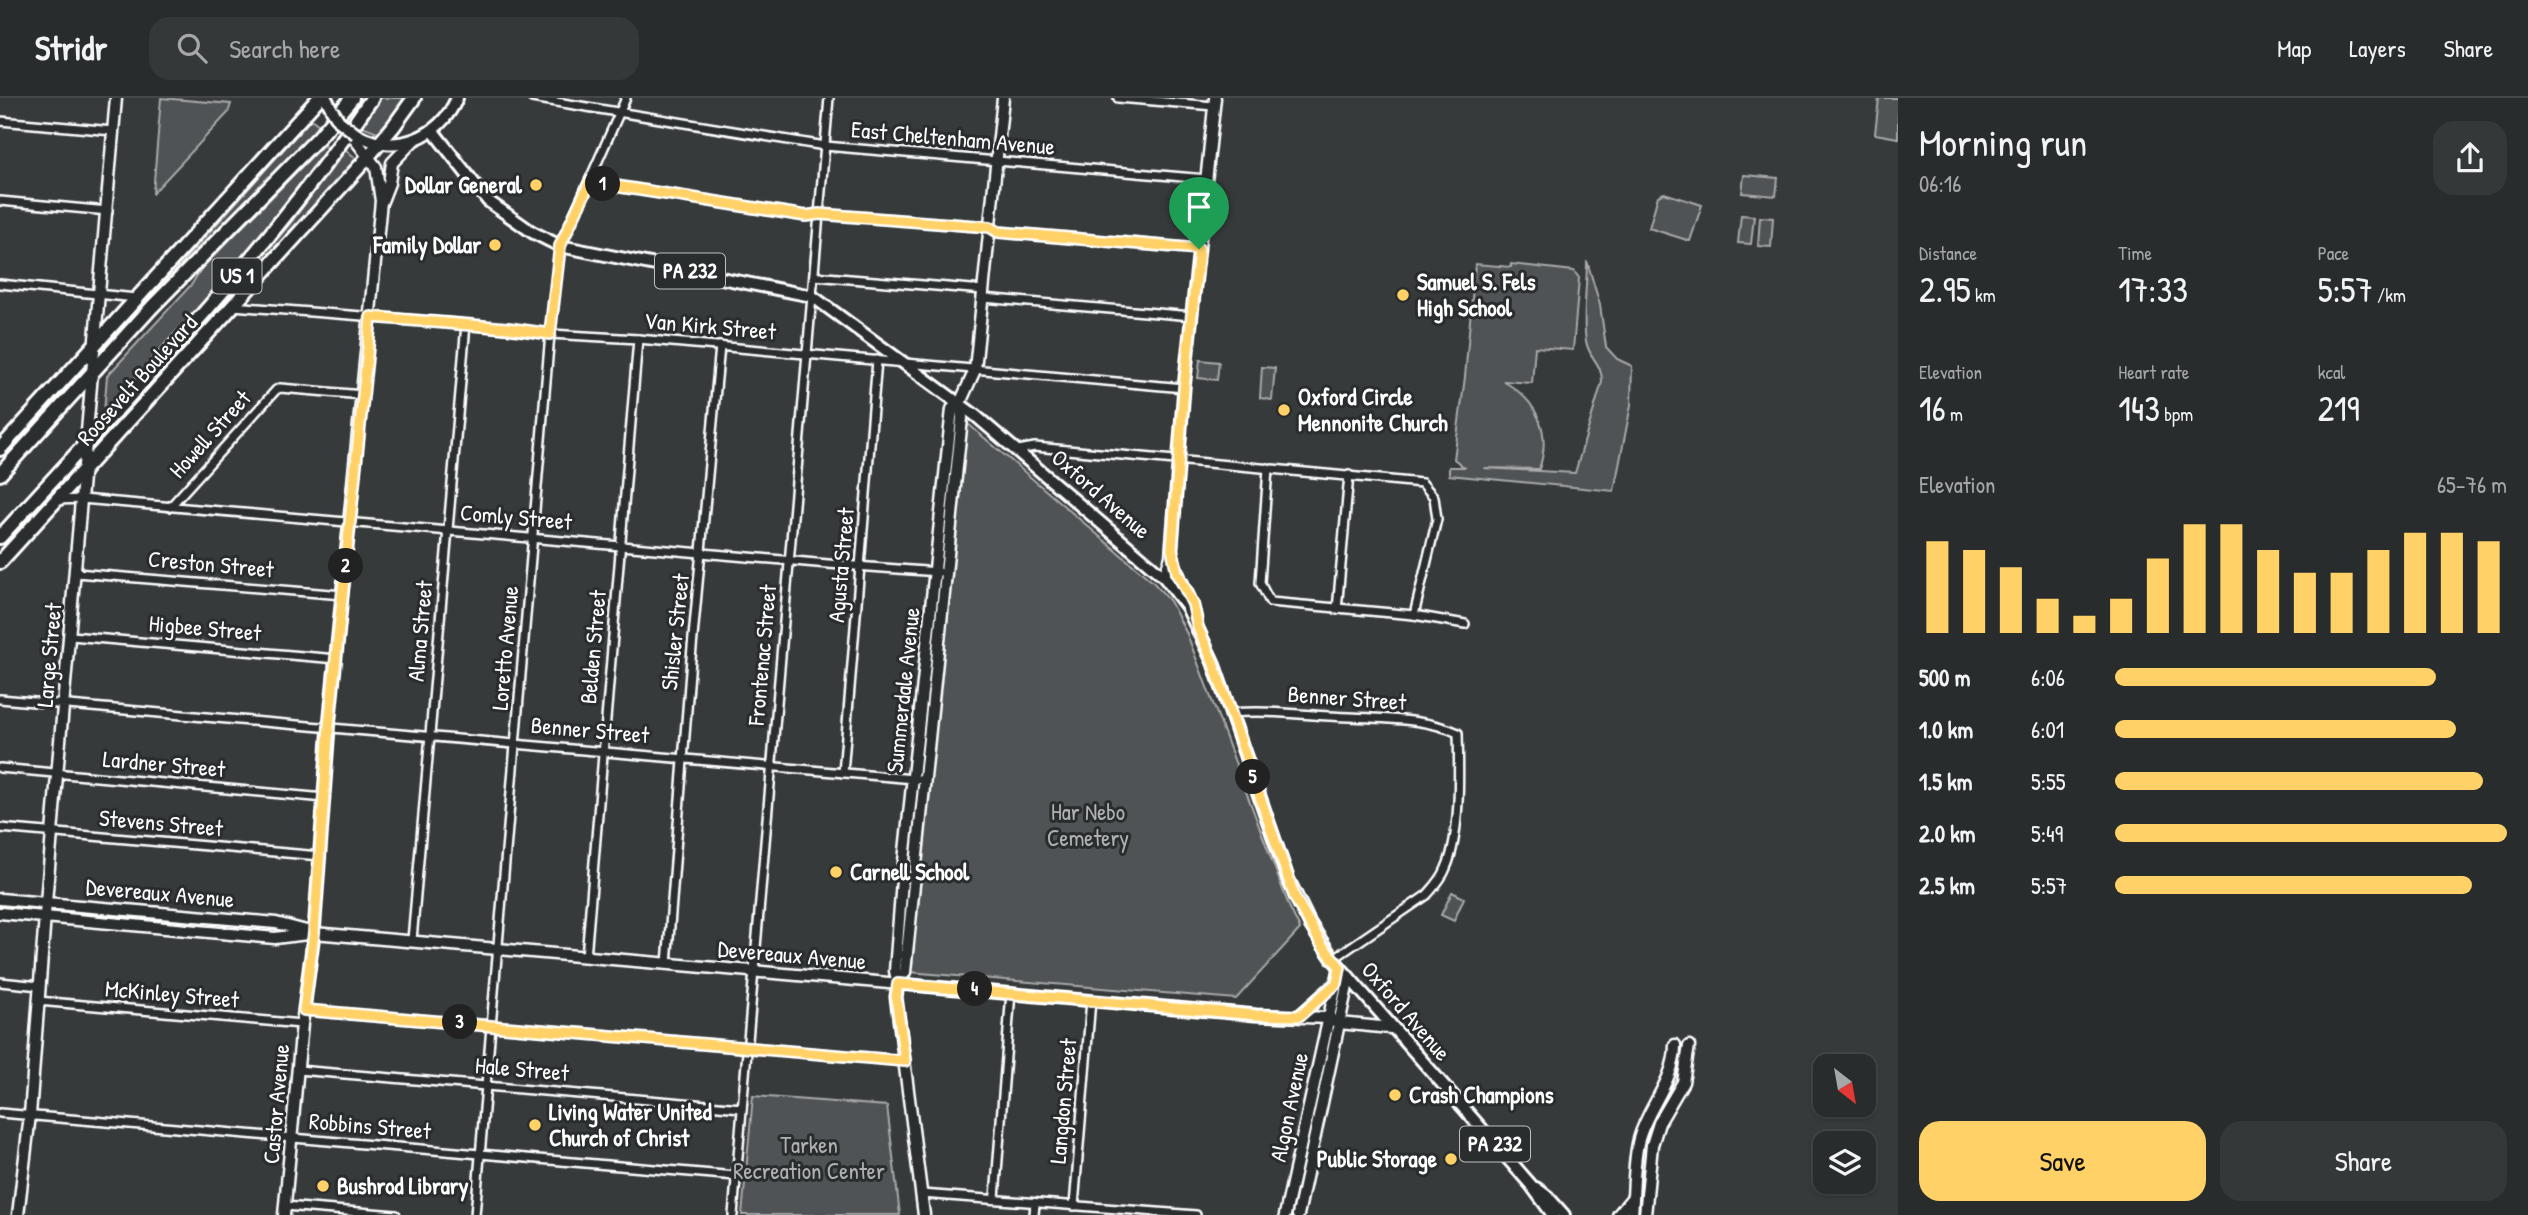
<!DOCTYPE html>
<meta charset="utf-8">
<style>
:root{--surface:#292c2c;--page:#353838;--text:#f1f3f6;--muted:#a5a7a9;--line:#454848;--accent:#ffd166}
body{margin:0;font-family:"Patrick Hand",sans-serif;background:var(--page);color:var(--text);height:100vh;display:flex;flex-direction:column;font-size:26px;white-space:nowrap}
*{box-sizing:border-box;margin:0}
p{font-size:23px;color:var(--muted)}
.icon{flex:none;width:38px;height:38px;fill:none;stroke:currentColor;stroke-width:2;stroke-linecap:round;stroke-linejoin:round}
.map{position:relative;flex:1;overflow:hidden}
.sheet{display:flex;flex-direction:column;background:var(--surface);width:630px}
.sheet>*{flex:none}
.needle{width:46px;rotate:149deg}
.fabs{position:absolute;left:1813px;top:956px;display:grid;gap:14px}
.fabs a{display:grid;place-items:center;width:63px;height:63px;border-radius:14px;background:var(--surface);box-shadow:0 2px 5px #0004,0 0 0 2px var(--line);font-size:35px}
.pin{position:absolute;display:grid;place-items:center;width:60px;height:60px;color:#fff;margin:-72px -30px;border-radius:50% 50% 50% 0;rotate:-45deg;box-shadow:0 0 7px #0007}
.pin .icon{rotate:45deg}
.km{position:absolute;width:35px;height:35px;margin:-18px;border-radius:50%;background:#222;color:#fff;font-size:19px;line-height:35px;text-align:center}
.round{display:grid;place-items:center;flex:none;width:74px;height:74px;border-radius:21px;background:var(--page)}
.summary{display:flex;align-items:center;justify-content:space-between;height:119px;padding:0 21px}
h1{font-size:38px;font-weight:600;line-height:52px}
.stats{display:grid;grid-template-columns:repeat(3,1fr);gap:10px;height:119px;padding:7px 21px}
.stats div{display:grid;align-content:center}
.stats b{font-size:35px;font-weight:600}
.stats small{font-size:19px;font-weight:400}
.stats p{font-size:19px}
.chart{height:196px;padding:14px 21px}
.chart p{display:flex;justify-content:space-between}
.chart svg{width:100%;height:126px;margin-top:7px;stroke:var(--accent);stroke-width:6}
.action{display:flex;gap:14px;margin-top:auto;padding:14px 21px}
.action a{flex:1;height:80px;border-radius:21px;background:var(--accent);color:#111;font-size:28px;font-weight:600;line-height:80px;text-align:center}
.action a+a{background:var(--page);color:var(--text)}
ul{padding:0 21px;list-style:none;font-size:23px}
li{display:grid;grid-template-columns:112px 84px 1fr;align-items:center;height:52px}
li i{height:18px;border-radius:9px;background:var(--accent)}
header{display:flex;align-items:center;gap:42px;box-sizing:border-box;height:98px;padding:0 35px;background:var(--surface);border-bottom:2px solid var(--line)}
header strong{font-size:33px}
nav{display:flex;gap:38px;margin-inline-start:auto;font-size:24px}
.search{width:490px;height:63px;background:var(--page);display:flex;align-items:center;gap:18px;box-sizing:border-box;padding:0 24px;border-radius:21px;color:var(--muted);font-size:26px}
main{display:flex;flex:1;min-height:0}
.map>svg:first-child{display:block}
.green{fill:#505354;stroke:#a8a9aa;stroke-width:2}
.lines{fill:none;stroke-linecap:round;stroke-linejoin:round}
.street-casing{stroke:#fff;stroke-width:12}
.secondary-casing{stroke:#fff;stroke-width:15}
.primary-casing{stroke:#fff;stroke-width:16}
.highway-casing{stroke:#fff;stroke-width:18}
.street{stroke:#2a2d2e;stroke-width:7}
.secondary{stroke:#2a2d2e;stroke-width:10}
.primary{stroke:#2a2d2e;stroke-width:10}
.highway{stroke:#2a2d2e;stroke-width:12}
.primary-bridge-casing{stroke:#fff;stroke-width:16;stroke-linecap:butt}
.primary-bridge{stroke:#2a2d2e;stroke-width:10}
.route-casing{stroke:#fff;stroke-width:14}
.route{stroke:#ffd166;stroke-width:9}
.poi-dot{fill:#ffd166;stroke:#2a2d2e;stroke-width:2.5}
.labels{text-anchor:middle;stroke-width:6;stroke-linejoin:round;paint-order:stroke}
.shield{fill:#2a2d2e;stroke:#bfc0c0;stroke-width:2}
.shield-label{font-size:21px;font-weight:bold;fill:#fff}
.street-label{font-size:23px;fill:#fff;stroke:#2a2d2e}
.poi-label{font-size:23px;font-weight:bold;fill:#fff;stroke:#2a2d2e;text-anchor:start}
.park-label{font-size:23px;fill:#b0b2b2;stroke:#2a2d2e}
</style>
<header>
<strong>Stridr</strong>
<div class="search"><svg class="icon" aria-label="search" viewBox="0 0 24 24"><circle cx="10" cy="10" r="6"/><path d="M15 15l6 6"/></svg>Search here</div>
<nav><a>Map</a><a>Layers</a><a>Share</a></nav>
</header>
<main>
<div class="map">
<svg width="1898" height="1117" viewBox="0 0 1898 1117">
<rect width="100%" height="100%" fill="#373a3b"/>
<filter id="ink" filterUnits="userSpaceOnUse"><feTurbulence type="fractalNoise" baseFrequency=".0143" numOctaves="2"/><feDisplacementMap in="SourceGraphic" scale="14" xChannelSelector="R" yChannelSelector="G"/><feConvolveMatrix kernelMatrix="1 2 1 2 8 2 1 2 1" color-interpolation-filters="sRGB"/></filter>
<g filter="url(#ink)">
<g class="green">
<path d="M161 0 231 6 228 15 153 95Z"/>
<path d="M380 0H406L380 35 362 28Z"/>
<path d="M1879 0H1898V40L1875 36Z"/>
<path d="M311 21 319 27 296 53 154 196Z"/>
<path d="M323 47 328 52 238 166 104 314 107 278 192 186 201 171Z"/>
<path d="M346 52 357 61 220 208 289 127Z"/>
<path d="M1744 77 1778 80 1776 98 1742 95Z"/>
<path d="M1664 95 1702 107 1690 143 1649 130 1658 98Z"/>
<path d="M1741 117 1754 118 1751 146 1738 145Z"/>
<path d="M1760 119 1773 120 1771 149 1758 148Z"/>
<path d="M1587 163 1600 207 1606 249 1617 261 1632 268 1631 307 1614 393 1449 377V369H1464L1454 361 1465 279 1475 166 1511 169V166L1574 173 1579 180 1573 252 1535 249 1532 285 1503 283C1537 302 1552 334 1539 371L1484 370 1575 375 1602 284C1602 264 1589 261 1586 243 1582 220 1587 188 1587 163Z"/>
<path d="M1200 262 1219 264 1217 282 1198 280Z"/>
<path d="M1262 269 1275 270 1272 302 1260 300Z"/>
<path d="M967 325 1153 484 1170 503 1187 536 1289 808 1300 831 1236 901 909 874Z"/>
<path d="M1452 794 1464 800 1454 823 1441 817Z"/>
<path d="M753 998 887 1008 900 1117H742Z"/>
</g>
<g class="lines">
<defs>
<g id="street">
<path d="M532 0 825 48 1206 81"/>
<path d="M1118 0 1214 8"/>
<path d="M0 23 113 33"/>
<path d="M590 84 806 118 819 116 990 129 998 134 1199 151"/>
<path d="M0 103 108 113"/>
<path d="M814 178 984 192"/>
<path d="M0 186 136 200"/>
<path d="M983 200 1192 218"/>
<path d="M233 208 466 226 550 236 638 241 1184 290"/>
<path d="M1018 352 1035 349 1422 385 1434 399 1437 421 1414 517"/>
<path d="M1268 370 1260 485 1270 504 1414 517 1465 526"/>
<path d="M58 402 82 401 828 466 939 474"/>
<path d="M170 409 276 292 280 290 363 297"/>
<path d="M76 475 343 497"/>
<path d="M1337 512 1349 377"/>
<path d="M71 538 337 561"/>
<path d="M0 601 925 682"/>
<path d="M1231 615C1264 612 1296 616 1329 618 1368 621 1423 618 1458 635 1459 672 1461 737 1446 770 1442 781 1434 789 1427 797L1333 861"/>
<path d="M0 670 325 700"/>
<path d="M843 675 877 262"/>
<path d="M0 730 320 758"/>
<path d="M412 842 466 226"/>
<path d="M586 859 638 241"/>
<path d="M667 866 691 561 720 248"/>
<path d="M0 884 40 888"/>
<path d="M38 903 302 926"/>
<path d="M304 912 905 963"/>
<path d="M298 972 742 1010"/>
<path d="M0 1015 736 1078"/>
<path d="M922 1096 1196 1117"/>
<path d="M995 1100 1011 894"/>
<path d="M285 1108 396 1117"/>
<path d="M1074 1108 1091 902"/>
<path d="M475 1117 550 236 560 148 626 0"/>
<path d="M733 1117 829 0"/>
<path d="M1034 1117 1035 1105"/>
</g>
<g id="secondary">
<path d="M382 103 389 85 392 65 413 43"/>
<path d="M1173 458C1177 481 1192 499 1196 522"/>
<path d="M1164 479 1171 459 1184 290 1215 0"/>
<path d="M0 801 276 825 314 835 1256 917 1328 920 1339 925 1391 930"/>
<path d="M0 815 275 840 307 836"/>
<path d="M898 886 895 873 902 782 952 311 960 305 975 272 1003 0"/>
<path d="M1299 918 1336 885"/>
<path d="M18 1117 30 1017 46 804 116 0"/>
<path d="M284 1117 302 926 314 835 329 628 381 103 376 69 354 40"/>
<path d="M924 1117 896 899 898 886 905 874 962 320 960 305"/>
<path d="M1285 1117 1340 869"/>
<path d="M1298 1117 1349 879"/>
<path d="M1618 1117 1633 1099"/>
<path d="M1632 1117C1634 1094 1633 1063 1639 1041 1648 1008 1675 983 1675 947"/>
<path d="M1645 1117 1652 1047 1659 1025 1683 984 1689 948"/>
</g>
<g id="primary">
<path d="M326 0 332 12"/>
<path d="M433 33 488 103 532 134 560 148 812 198 976 318 1164 479 1187 509 1213 564 1288 781 1310 826 1333 861 1531 1087 1553 1117"/>
<path d="M356 36C395 58 440 40 457 0"/>
<path d="M1536 1090 1548 1099 1564 1117"/>
</g>
<g id="highway">
<path d="M0 351 319 0"/>
<path d="M0 376 152 209 319 39 352 0"/>
<path d="M0 439C129 297 264 160 372 0"/>
<path d="M0 464 361 67 393 29 414 0"/>
</g>
</defs>
<use href="#street" class="street-casing"/>
<use href="#secondary" class="secondary-casing"/>
<use href="#primary" class="primary-casing"/>
<use href="#highway" class="highway-casing"/>
<use href="#street" class="street"/>
<use href="#secondary" class="secondary"/>
<use href="#primary" class="primary"/>
<use href="#highway" class="highway"/>
<defs>
<path id="primary-bridge" d="M332 12 339 23 356 36"/>
</defs>
<use href="#primary-bridge" class="primary-bridge-casing"/>
<use href="#primary-bridge" class="primary-bridge"/>
</g>
</g>
<g class="lines" filter="url(#ink)">
<defs>
<path id="route" d="M590 84 806 118 819 116 990 129 998 134 1199 151 1184 290 1172 451 1177 474 1193 506 1198 530 1213 564 1295 800 1322 847 1340 869 1337 885 1299 918 1256 917 898 886 896 899 905 963 304 912 314 835 329 628 371 219 508 230 550 236 560 148Z"/>
</defs>
<use href="#route" class="route-casing"/>
<use href="#route" class="route"/>
</g>
<g class="poi-dot">
<circle cx="536" cy="87" r="7"/>
<circle cx="495" cy="147" r="7"/>
<circle cx="1403" cy="197" r="7"/>
<circle cx="1284" cy="312" r="7"/>
<circle cx="836" cy="774" r="7"/>
<circle cx="1395" cy="997" r="7"/>
<circle cx="535" cy="1027" r="7"/>
<circle cx="1451" cy="1061" r="7"/>
<circle cx="323" cy="1088" r="7"/>
</g>
<g class="labels">
<g class="shield">
<rect x="655" y="155.5" width="70" height="35" rx="5"/>
<rect x="212.5" y="160.5" width="49" height="35" rx="5"/>
<rect x="1460" y="1028.5" width="70" height="35" rx="5"/>
</g>
<g class="shield-label">
<text x="690" y="180">PA 232</text>
<text x="237" y="185">US 1</text>
<text x="1495" y="1053">PA 232</text>
</g>
<g class="street-label">
<text transform="translate(953 40) rotate(5)" y="8">East Cheltenham Avenue</text>
<text transform="translate(710 228) rotate(5)" y="8">Van Kirk Street</text>
<text transform="translate(137 282) rotate(-48)" y="8">Roosevelt Boulevard</text>
<text transform="translate(210 336) rotate(-48)" y="8">Howell Street</text>
<text transform="translate(1101 396) rotate(41)" y="8">Oxford Avenue</text>
<text transform="translate(516 419) rotate(5)" y="8">Comly Street</text>
<text transform="translate(211 466) rotate(5)" y="8">Creston Street</text>
<text transform="translate(841 467) rotate(-85)" y="8">Agusta Street</text>
<text transform="translate(205 530) rotate(5)" y="8">Higbee Street</text>
<text transform="translate(420 533) rotate(-85)" y="8">Alma Street</text>
<text transform="translate(675 534) rotate(-84)" y="8">Shisler Street</text>
<text transform="translate(593 549) rotate(-85)" y="8">Belden Street</text>
<text transform="translate(505 550) rotate(-85)" y="8">Loretto Avenue</text>
<text transform="translate(49 557) rotate(-85)" y="8">Large Street</text>
<text transform="translate(762 557) rotate(-85)" y="8">Frontenac Street</text>
<text transform="translate(903 592) rotate(-84)" y="8">Summerdale Avenue</text>
<text transform="translate(1347 600) rotate(4)" y="8">Benner Street</text>
<text transform="translate(590 632) rotate(5)" y="8">Benner Street</text>
<text transform="translate(164 666) rotate(5)" y="8">Lardner Street</text>
<text transform="translate(161 725) rotate(5)" y="8">Stevens Street</text>
<text transform="translate(160 795) rotate(5)" y="8">Devereaux Avenue</text>
<text transform="translate(792 857) rotate(5)" y="8">Devereaux Avenue</text>
<text transform="translate(172 896) rotate(5)" y="8">McKinley Street</text>
<text transform="translate(1406 913) rotate(49)" y="8">Oxford Avenue</text>
<text transform="translate(522 971) rotate(5)" y="8">Hale Street</text>
<text transform="translate(1063 1003) rotate(-85)" y="8">Langdon Street</text>
<text transform="translate(276 1006) rotate(-85)" y="8">Castor Avenue</text>
<text transform="translate(1289 1009) rotate(-78)" y="8">Algon Avenue</text>
<text transform="translate(370 1028) rotate(5)" y="8">Robbins Street</text>
</g>
<g class="poi-label">
<text x="522" y="95" text-anchor="end">Dollar General</text>
<text x="481" y="155" text-anchor="end">Family Dollar</text>
<text x="1417" y="192">Samuel S. Fels<tspan x="1417" dy="26">High School</tspan></text>
<text x="1298" y="307">Oxford Circle<tspan x="1298" dy="26">Mennonite Church</tspan></text>
<text x="850" y="782">Carnell School</text>
<text x="1409" y="1005">Crash Champions</text>
<text x="549" y="1022">Living Water United<tspan x="549" dy="26">Church of Christ</tspan></text>
<text x="1437" y="1069" text-anchor="end">Public Storage</text>
<text x="337" y="1096">Bushrod Library</text>
</g>
<g class="park-label">
<text x="1088" y="722">Har Nebo<tspan x="1088" dy="26">Cemetery</tspan></text>
<text x="809" y="1055">Tarken<tspan x="809" dy="26">Recreation Center</tspan></text>
</g>
</g>
</svg>
<div class="fabs">
<a><svg class="needle" viewBox="-14 -14 28 28"><path d="M0-13l5 13h-10z" fill="#e53935"/><path d="M0 13l5-13h-10z" fill="#a5a7a9"/></svg></a>
<a><svg class="icon" aria-label="layers" viewBox="0 0 24 24"><path d="M12 4l9 5-9 5-9-5zM3 14l9 5 9-5"/></svg></a>
</div>
<div class="pin" style="left:1199px;top:151px;background:#1e9e55"><svg class="icon" aria-label="arrive" viewBox="0 0 24 24"><path d="M6 21V4h12l-3 4 3 4H6"/></svg></div>
<b class="km" style="left:603px;top:86px">1</b>
<b class="km" style="left:346px;top:468px">2</b>
<b class="km" style="left:460px;top:924px">3</b>
<b class="km" style="left:975px;top:891px">4</b>
<b class="km" style="left:1253px;top:679px">5</b>
</div>
<section class="sheet">
<div class="summary"><div><h1>Morning run</h1><p>06:16</p></div><a class="round"><svg class="icon" aria-label="share" viewBox="0 0 24 24"><path d="M12 15V3M7 8l5-5 5 5M5 13v7h14v-7"/></svg></a></div>
<div class="stats">
<div><p>Distance</p><b>2.95<small> km</small></b></div>
<div><p>Time</p><b>17:33</b></div>
<div><p>Pace</p><b>5:57<small> /km</small></b></div>
</div>
<div class="stats">
<div><p>Elevation</p><b>16<small> m</small></b></div>
<div><p>Heart rate</p><b>143<small> bpm</small></b></div>
<div><p>kcal</p><b>219</b></div>
</div>
<div class="chart"><p><span>Elevation</span>65–76 m</p>
<svg viewBox="0 0 160 44" preserveAspectRatio="none"><path d="M5 44V12M15 44V15M25 44V21M35 44V32M45 44V38M55 44V32M65 44V18M75 44V6M85 44V6M95 44V15M105 44V23M115 44V23M125 44V15M135 44V9M145 44V9M155 44V12"/></svg>
</div>
<ul>
<li><b>500 m</b>6:06<i style="width:82%"></i></li>
<li><b>1.0 km</b>6:01<i style="width:87%"></i></li>
<li><b>1.5 km</b>5:55<i style="width:94%"></i></li>
<li><b>2.0 km</b>5:49<i style="width:100%"></i></li>
<li><b>2.5 km</b>5:57<i style="width:91%"></i></li>
</ul>
<div class="action"><a>Save</a><a>Share</a></div>
</section>
</main>
